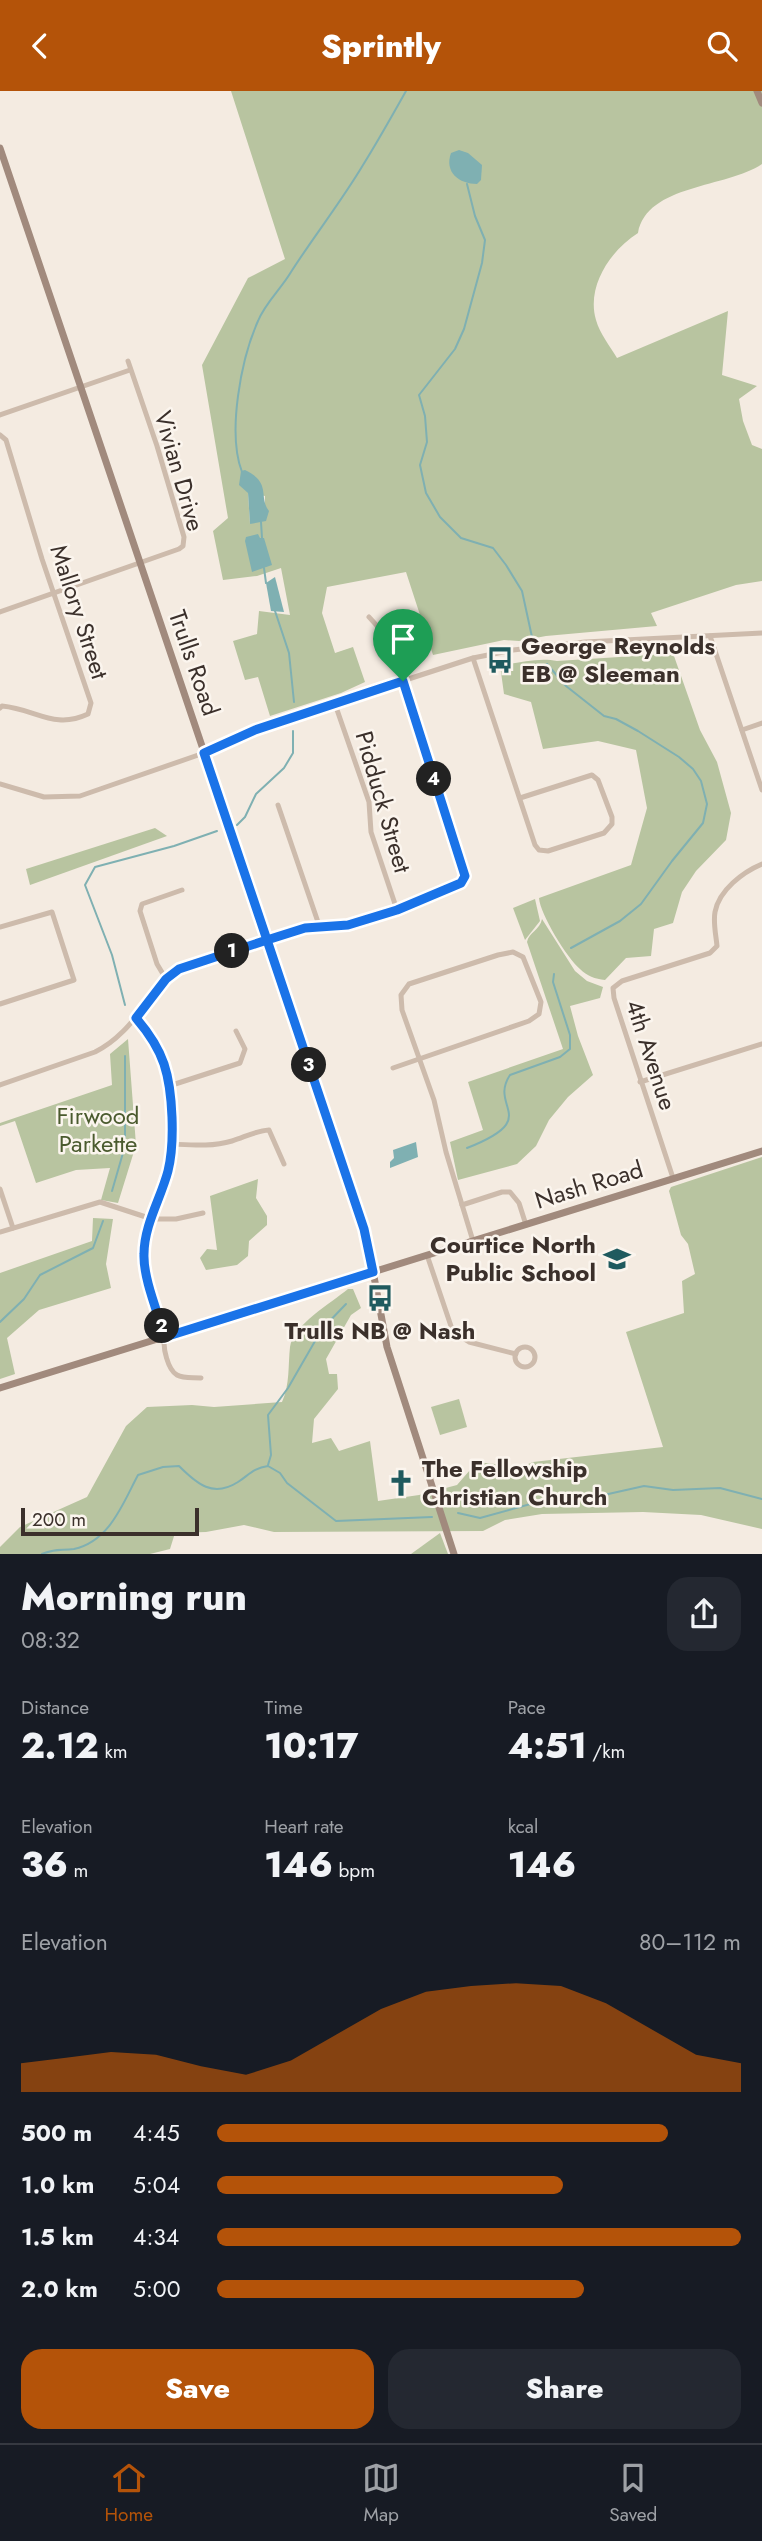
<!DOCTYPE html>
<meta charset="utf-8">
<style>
:root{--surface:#171b24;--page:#242831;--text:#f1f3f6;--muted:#9ea1a6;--line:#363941;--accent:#b45309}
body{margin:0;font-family:Jost,sans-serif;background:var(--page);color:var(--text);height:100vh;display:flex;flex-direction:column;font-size:26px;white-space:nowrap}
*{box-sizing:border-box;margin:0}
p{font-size:23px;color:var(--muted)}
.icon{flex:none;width:38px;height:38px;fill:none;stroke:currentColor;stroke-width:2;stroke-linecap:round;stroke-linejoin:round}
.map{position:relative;height:1463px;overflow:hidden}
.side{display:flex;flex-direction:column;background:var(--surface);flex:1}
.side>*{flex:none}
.scale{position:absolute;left:21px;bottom:18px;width:178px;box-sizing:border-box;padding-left:7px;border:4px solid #3b302b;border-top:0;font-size:19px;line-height:24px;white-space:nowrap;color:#3b302b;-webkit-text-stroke:5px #fbf5ee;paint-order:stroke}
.pin{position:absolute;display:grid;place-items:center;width:60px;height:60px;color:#fff;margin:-72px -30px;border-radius:50% 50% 50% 0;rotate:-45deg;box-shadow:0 0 7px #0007}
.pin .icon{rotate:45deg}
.km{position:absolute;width:35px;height:35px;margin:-18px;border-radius:50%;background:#222;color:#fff;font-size:19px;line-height:35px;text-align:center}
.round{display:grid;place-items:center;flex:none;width:74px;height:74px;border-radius:21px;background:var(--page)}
.headline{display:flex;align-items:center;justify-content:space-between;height:119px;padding:0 21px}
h1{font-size:38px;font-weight:800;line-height:52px}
.metrics{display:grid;grid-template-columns:repeat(3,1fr);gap:10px;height:119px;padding:7px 21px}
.metrics div{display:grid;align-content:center}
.metrics b{font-size:35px;font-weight:800}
.metrics small{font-size:19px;font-weight:400}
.metrics p{font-size:19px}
.chart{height:196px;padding:14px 21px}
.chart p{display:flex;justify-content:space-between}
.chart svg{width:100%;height:126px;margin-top:7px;fill:var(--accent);opacity:.7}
.primary-button{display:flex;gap:14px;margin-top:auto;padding:14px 21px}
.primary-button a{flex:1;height:80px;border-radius:21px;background:var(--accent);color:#fff;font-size:28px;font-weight:800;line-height:80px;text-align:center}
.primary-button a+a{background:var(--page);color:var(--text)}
ul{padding:0 21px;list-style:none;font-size:23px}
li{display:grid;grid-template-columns:112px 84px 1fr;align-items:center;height:52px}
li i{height:18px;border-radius:9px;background:var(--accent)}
header{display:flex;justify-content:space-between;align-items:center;height:91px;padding:0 21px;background:var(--accent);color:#fff;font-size:32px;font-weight:800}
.tabs{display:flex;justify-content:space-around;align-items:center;height:98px;border-top:2px solid var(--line);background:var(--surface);font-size:19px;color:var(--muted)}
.tabs a{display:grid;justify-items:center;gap:4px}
.tabs .current{color:var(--accent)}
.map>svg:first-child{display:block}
.green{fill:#b8c4a0;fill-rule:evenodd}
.water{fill:#7fb0b2}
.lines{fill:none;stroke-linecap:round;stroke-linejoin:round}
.stream{stroke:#7fb0b2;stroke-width:2}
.street{stroke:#cdbbac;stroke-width:5}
.secondary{stroke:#a18a7d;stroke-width:7}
.route-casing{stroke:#fff;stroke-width:14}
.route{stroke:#1a73e8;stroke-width:9}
.labels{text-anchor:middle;stroke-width:5;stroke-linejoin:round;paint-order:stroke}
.street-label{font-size:24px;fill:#3b302b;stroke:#fbf5ee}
.poi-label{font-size:24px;font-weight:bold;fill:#3b302b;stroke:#fbf5ee;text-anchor:start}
.park-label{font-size:24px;fill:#4a5a2e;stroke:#fbf5ee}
</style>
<header><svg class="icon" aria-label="back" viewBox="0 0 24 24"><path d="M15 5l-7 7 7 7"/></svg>Sprintly<svg class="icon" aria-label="search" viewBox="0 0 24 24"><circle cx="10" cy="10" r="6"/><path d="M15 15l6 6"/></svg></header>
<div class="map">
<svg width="762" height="1463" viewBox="0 0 762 1463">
<rect width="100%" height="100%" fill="#f4ebe1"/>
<g class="green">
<path d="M231 0H762V73C727 97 647 93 638 142 611 159 586 195 596 229 600 243 610 255 617 267L728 220 722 284 757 295 739 308 743 330 752 354 762 358V490L736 494 651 522 657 535 546 545 519 550 504 549 433 564 406 481 327 496 322 522 335 562 353 556 365 591 341 602 270 625 258 586 245 589 233 550 257 543 259 520 290 524 281 477 257 485 223 489 213 440 228 427 202 274 248 187 285 168ZM248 402 265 405V417L250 433Z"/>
<path d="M666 563 674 565 700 639 717 671 731 722 726 749 696 780 682 801 673 832 654 838 651 865 626 867 605 889C595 888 587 885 580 878 567 867 540 823 539 807L631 774 647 717 636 659 598 650 543 658 531 611 504 603 500 574C519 572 539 566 557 570Z"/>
<path d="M155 737 167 745 30 794 26 778Z"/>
<path d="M535 808 540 830 525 849 513 817Z"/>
<path d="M542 828 575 880 587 890 603 896 600 907 570 915 578 945 593 984 568 1006 549 1029 536 1055 517 1073 458 1089 450 1051 483 1039 468 991 563 958 527 851C529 841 540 839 542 828Z"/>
<path d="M128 948 136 1054 118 1112 101 1109 110 1077 76 1079 36 1092 15 1030 0 1035V1032L112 994 110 963Z"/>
<path d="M762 1066V1438L701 1424 643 1421 542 1423 505 1429 483 1440 274 1441 244 1434 206 1441 175 1442 170 1458 150 1463H0V1456L20 1436 87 1406 126 1335 147 1316 192 1314 214 1316 282 1311C290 1294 288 1274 290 1256 293 1234 331 1212 348 1198H353L361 1217 351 1224 326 1268 329 1283H337L338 1298 314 1328 312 1352 331 1347 339 1360 370 1350 378 1410 419 1404 457 1394 477 1371 521 1376 533 1371 663 1356 626 1241 684 1222 682 1190 695 1183 688 1153 681 1144 669 1100 671 1096Z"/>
<path d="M258 1088 256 1107 267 1125V1134L249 1150 248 1165 237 1174 206 1179 200 1167 207 1158 217 1159 210 1105Z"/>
<path d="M93 1127 113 1128 106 1173 111 1197 39 1219 7 1247 15 1283 0 1288V1182L92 1150Z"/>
<path d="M459 1308 467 1336 440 1344 431 1316Z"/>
<path d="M440 1442 448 1463H411Z"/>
</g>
<g class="water">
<path d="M459 59 468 62 482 74 481 89 477 93C459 93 444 81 451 62Z"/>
<path d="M245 379C272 392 258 405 269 420L266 430 250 433 248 402 239 394 241 380Z"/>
<path d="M258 443 260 447H264L272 474 252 481 245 450 246 446Z"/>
<path d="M275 486 284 521 271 520 266 492Z"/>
<path d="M416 1051 418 1066 390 1077V1071L394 1067 393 1059Z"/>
</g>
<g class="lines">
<g class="stream">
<path d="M467 93 475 125 485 149 482 172 464 238 455 258 419 304 425 325 427 351 420 374 426 402 440 426 461 447 493 457 506 474 522 500 532 546"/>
<path d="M242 381C227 342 241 268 258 230 265 212 281 198 291 181 314 145 341 111 363 74 378 50 392 25 406 0"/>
<path d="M261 431 262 447"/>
<path d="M264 477 266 492"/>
<path d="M275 520 289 562 294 611"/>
<path d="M547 573 566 595 604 625 616 628 638 640 679 666 693 678 701 690 707 713 703 732 672 770 641 813 620 830 571 857"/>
<path d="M237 734 245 726 256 703 284 677 293 662V640"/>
<path d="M125 914 112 864 85 794 95 776 174 755 217 740"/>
<path d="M467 1057C543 1027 488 1017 510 984L560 966 570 958V944L553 891 554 883"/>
<path d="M112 1100 125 1055V965"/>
<path d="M0 1231 24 1208 40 1184 93 1157 103 1130"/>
<path d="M268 1374 271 1364 268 1324 288 1297 322 1238 346 1213"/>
<path d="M458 1422 480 1427 545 1409 586 1408 644 1395 673 1399 720 1397 762 1408"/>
<path d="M42 1463C56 1457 62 1460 74 1458 110 1450 123 1412 138 1384L163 1376 179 1375C197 1393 213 1407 238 1391 249 1384 253 1377 268 1375L280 1382 287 1392 336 1430 432 1426"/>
</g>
<g class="street">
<path d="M0 324 130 279"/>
<path d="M0 344 6 349 42 468 91 612 88 623C54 639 36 618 2 615L0 617"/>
<path d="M0 521 179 458 183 455 184 446 157 355 128 270"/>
<path d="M710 545 762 699"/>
<path d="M473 567 535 754 539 759 548 760 604 742 612 733V726L598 689 592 684 520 707"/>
<path d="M335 613 369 711 371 741 397 819"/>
<path d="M742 639 762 632"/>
<path d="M0 693 44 706 80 705 204 662 261 636 473 567 513 559 585 551 762 542"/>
<path d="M278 714 320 837"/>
<path d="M0 836 52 821 74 889 0 913"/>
<path d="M166 888 157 873 140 820 142 813 182 799"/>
<path d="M136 927C147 941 158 955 164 973 173 1000 175 1052 168 1080 161 1107 144 1135 144 1163 143 1190 158 1220 165 1246 162 1256 168 1279 177 1284 184 1288 194 1286 201 1287"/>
<path d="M393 977 529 930 539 923 541 911 523 866 513 861 498 864 409 893 401 904 402 919 434 1009 446 1061 473 1150"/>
<path d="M640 991 762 953"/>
<path d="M0 994 95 961C132 943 148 903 179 878L290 841C310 836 330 838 349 834 388 825 425 807 461 792L465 785C451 739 436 693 421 647 409 607 400 556 369 526"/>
<path d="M169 995 240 972 245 958 236 940"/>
<path d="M171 1053C192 1054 212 1056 232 1050 245 1046 255 1040 269 1039L284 1073"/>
<path d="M673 1087 614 907 613 897 622 890 710 862 717 855C716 844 713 832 715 821 719 799 743 781 762 773"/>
<path d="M0 1098 13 1137"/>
<path d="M462 1114 502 1101H510L519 1112 526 1134"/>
<path d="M0 1141 100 1111 152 1128H176L203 1122"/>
<path d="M427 1164 453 1241 469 1251 516 1263"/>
<circle cx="525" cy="1266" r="10"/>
</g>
<g class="secondary">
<path d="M757 0 762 12"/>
<path d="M0 57 356 1111 368 1153 387 1256 454 1463"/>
<path d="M0 1297 762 1060"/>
</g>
</g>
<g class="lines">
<defs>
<path id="route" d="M403 590 255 639 204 662 267 849 179 878 166 888 136 927C148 941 158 955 164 973 173 1000 175 1052 168 1080 161 1107 144 1134 144 1163 143 1187 158 1222 165 1246L373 1181 364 1138 267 849 305 837 348 834 397 819 461 792 465 785 403 590"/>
</defs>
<use href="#route" class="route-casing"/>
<use href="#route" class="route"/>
</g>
<defs>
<symbol id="bus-bare" viewBox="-9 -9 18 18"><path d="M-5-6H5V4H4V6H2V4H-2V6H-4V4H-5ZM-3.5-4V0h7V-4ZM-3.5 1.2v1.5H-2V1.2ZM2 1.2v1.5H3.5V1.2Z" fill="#1f5a5e" stroke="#fbf5ee" stroke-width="2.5" paint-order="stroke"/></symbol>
<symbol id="school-bare" viewBox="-9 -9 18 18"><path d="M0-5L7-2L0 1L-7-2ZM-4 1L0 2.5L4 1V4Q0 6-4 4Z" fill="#1f5a5e" stroke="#fbf5ee" stroke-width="2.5" paint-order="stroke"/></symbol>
<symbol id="church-bare" viewBox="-9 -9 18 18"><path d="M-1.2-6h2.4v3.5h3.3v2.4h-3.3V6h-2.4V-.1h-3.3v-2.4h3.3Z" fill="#1f5a5e" stroke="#fbf5ee" stroke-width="2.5" paint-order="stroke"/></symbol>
</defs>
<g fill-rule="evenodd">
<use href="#bus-bare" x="481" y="550" width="38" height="38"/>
<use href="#school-bare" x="598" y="1149" width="38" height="38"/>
<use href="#bus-bare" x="361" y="1188" width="38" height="38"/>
<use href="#church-bare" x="382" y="1373" width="38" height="38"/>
</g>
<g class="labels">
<g class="street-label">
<text transform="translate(179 380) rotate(74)" y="8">Vivian Drive</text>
<text transform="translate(79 521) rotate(72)" y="8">Mallory Street</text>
<text transform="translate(194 572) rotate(71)" y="8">Trulls Road</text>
<text transform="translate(383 711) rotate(74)" y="8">Pidduck Street</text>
<text transform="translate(651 964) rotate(72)" y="8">4th Avenue</text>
<text transform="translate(589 1094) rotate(-17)" y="8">Nash Road</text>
</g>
<g class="poi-label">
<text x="521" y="563">George Reynolds<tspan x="521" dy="28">EB @ Sleeman</tspan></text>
<text x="596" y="1162" text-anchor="end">Courtice North<tspan x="596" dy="28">Public School</tspan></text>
<text x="380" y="1248" text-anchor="middle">Trulls NB @ Nash</text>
<text x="422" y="1386">The Fellowship<tspan x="422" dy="28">Christian Church</tspan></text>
</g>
<g class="park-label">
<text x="98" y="1033">Firwood<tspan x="98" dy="28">Parkette</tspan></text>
</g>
</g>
</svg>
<div class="scale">200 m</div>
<div class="pin" style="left:403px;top:590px;background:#1e9e55"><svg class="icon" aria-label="arrive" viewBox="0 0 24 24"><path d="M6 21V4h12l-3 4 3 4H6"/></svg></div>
<b class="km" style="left:232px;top:860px">1</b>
<b class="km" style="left:162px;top:1235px">2</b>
<b class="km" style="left:309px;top:974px">3</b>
<b class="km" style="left:434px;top:688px">4</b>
</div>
<section class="side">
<div class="headline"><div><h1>Morning run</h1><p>08:32</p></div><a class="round"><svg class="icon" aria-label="share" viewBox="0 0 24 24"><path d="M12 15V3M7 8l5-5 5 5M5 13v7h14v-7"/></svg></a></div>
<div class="metrics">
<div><p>Distance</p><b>2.12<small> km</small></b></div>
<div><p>Time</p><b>10:17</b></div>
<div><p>Pace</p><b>4:51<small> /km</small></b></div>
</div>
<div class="metrics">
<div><p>Elevation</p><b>36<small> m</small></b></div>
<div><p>Heart rate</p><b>146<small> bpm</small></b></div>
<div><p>kcal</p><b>146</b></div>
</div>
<div class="chart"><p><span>Elevation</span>80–112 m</p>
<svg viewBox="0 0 160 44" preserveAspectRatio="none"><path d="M0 44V34L10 32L20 30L30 31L40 35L50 38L60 33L70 24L80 15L90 9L100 7L110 6L120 7L130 13L140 22L150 31L160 34V44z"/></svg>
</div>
<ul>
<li><b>500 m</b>4:45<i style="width:86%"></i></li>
<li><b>1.0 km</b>5:04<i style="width:66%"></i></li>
<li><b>1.5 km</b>4:34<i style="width:100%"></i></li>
<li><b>2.0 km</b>5:00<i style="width:70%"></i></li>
</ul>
<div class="primary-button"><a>Save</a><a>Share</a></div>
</section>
<nav class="tabs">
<a class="current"><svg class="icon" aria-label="home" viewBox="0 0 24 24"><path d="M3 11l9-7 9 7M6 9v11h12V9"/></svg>Home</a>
<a><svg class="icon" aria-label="map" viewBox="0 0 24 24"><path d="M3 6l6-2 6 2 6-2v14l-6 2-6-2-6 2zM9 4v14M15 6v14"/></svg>Map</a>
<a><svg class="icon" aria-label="saved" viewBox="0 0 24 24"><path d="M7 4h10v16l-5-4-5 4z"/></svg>Saved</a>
</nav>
